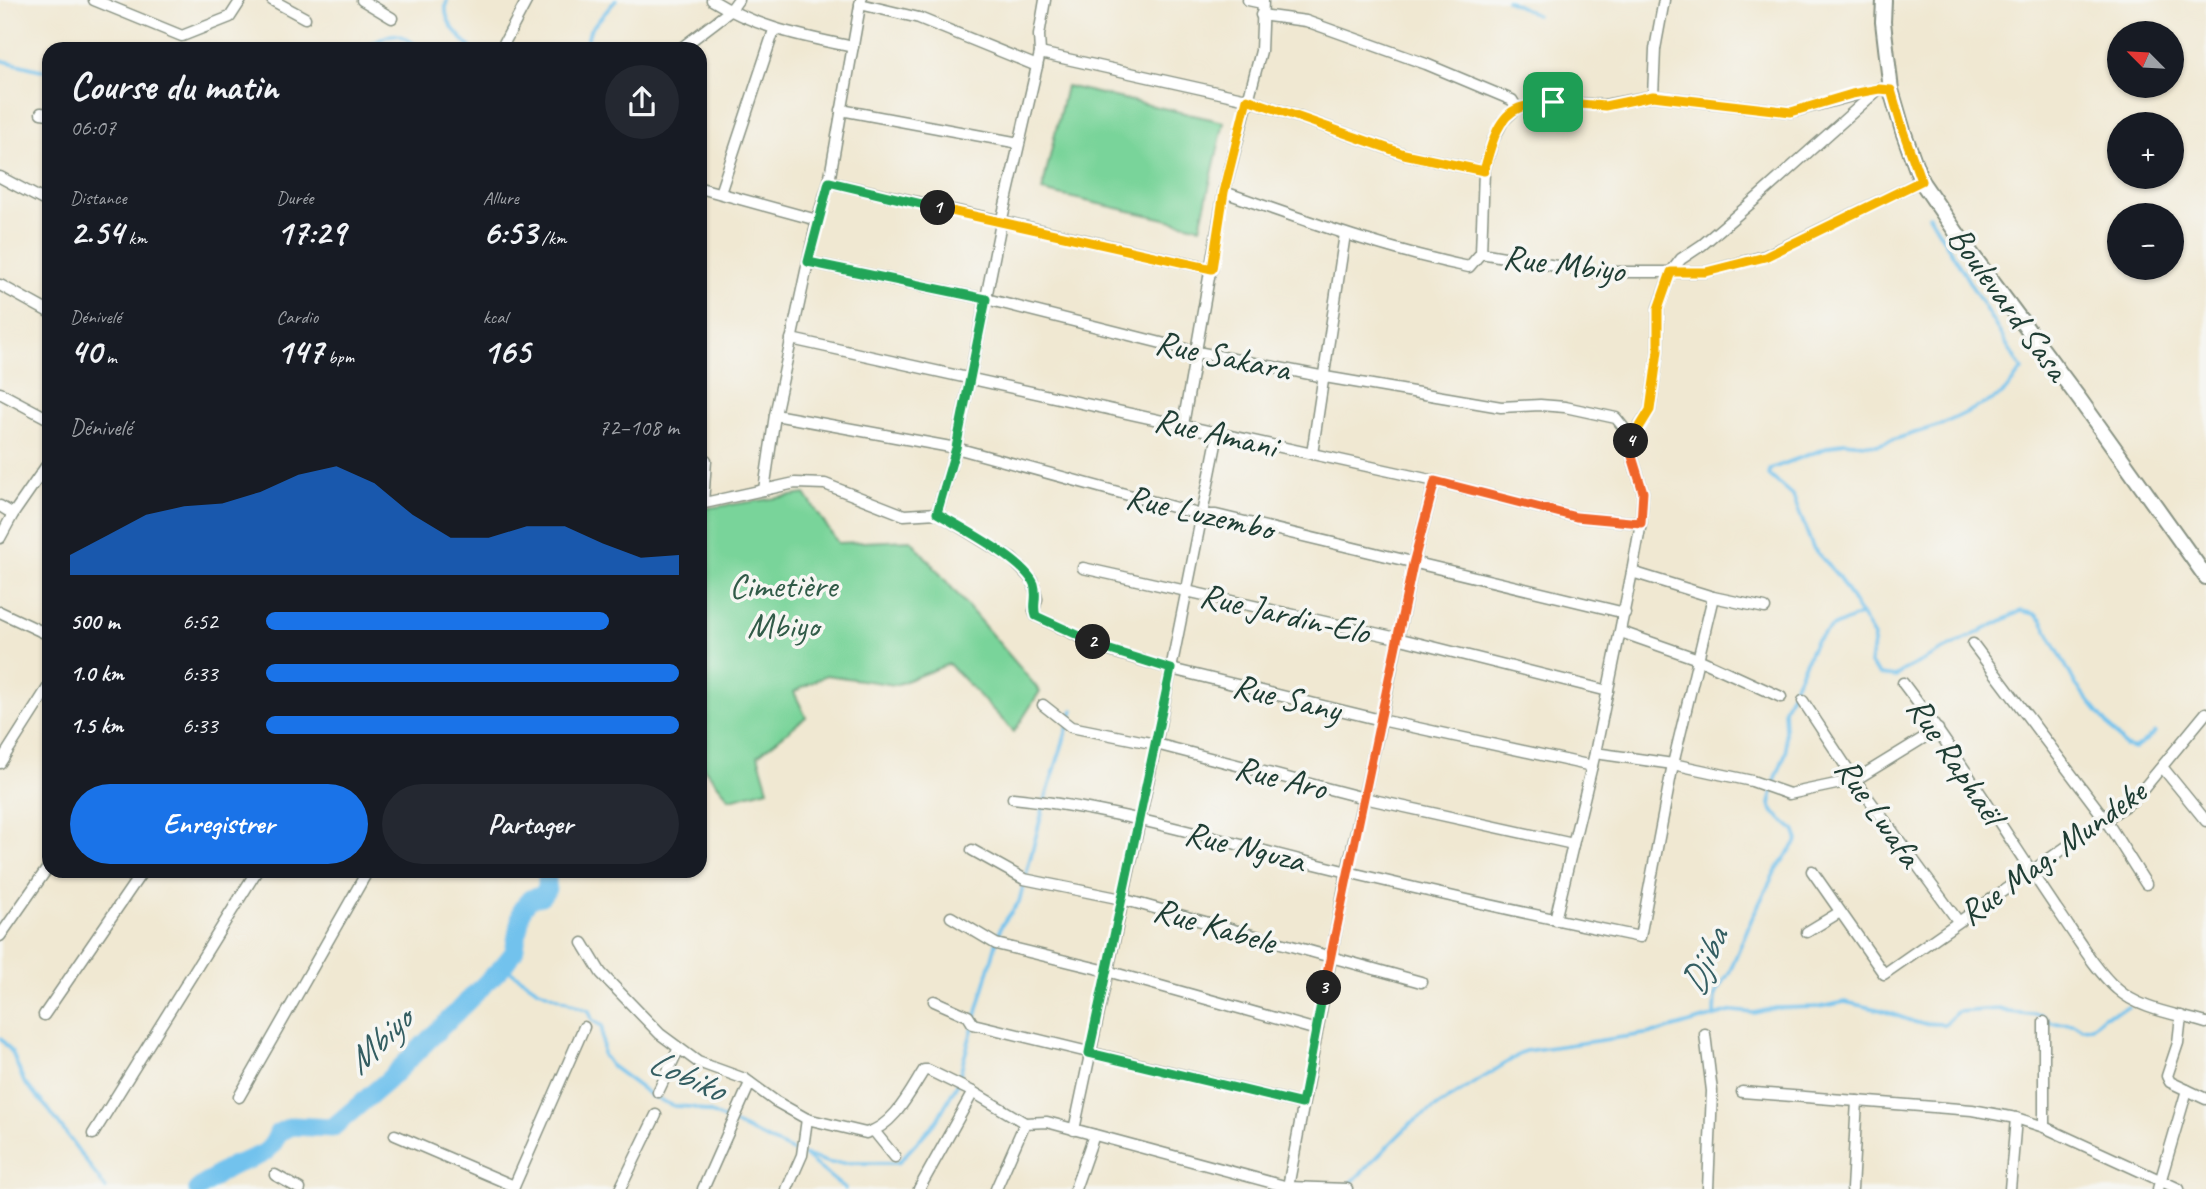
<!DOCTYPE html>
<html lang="fr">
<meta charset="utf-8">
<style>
:root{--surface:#171b24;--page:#242831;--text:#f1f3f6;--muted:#9ea1a6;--accent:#1a73e8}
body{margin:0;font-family:Caveat,sans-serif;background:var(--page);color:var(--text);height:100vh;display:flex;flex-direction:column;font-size:26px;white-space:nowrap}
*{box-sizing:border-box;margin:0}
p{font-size:23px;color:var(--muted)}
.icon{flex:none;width:38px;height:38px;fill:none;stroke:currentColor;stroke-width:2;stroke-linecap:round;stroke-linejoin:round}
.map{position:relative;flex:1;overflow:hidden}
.drawer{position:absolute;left:42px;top:42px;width:665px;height:836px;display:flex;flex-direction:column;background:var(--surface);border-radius:21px;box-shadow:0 2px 5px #0004}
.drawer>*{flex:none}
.needle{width:46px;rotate:294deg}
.fabs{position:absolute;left:2107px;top:21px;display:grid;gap:14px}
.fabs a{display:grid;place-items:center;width:77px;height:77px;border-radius:50%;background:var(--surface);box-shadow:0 2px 5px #0004;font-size:35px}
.pin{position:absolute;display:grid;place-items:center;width:60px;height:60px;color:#fff;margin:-30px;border-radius:14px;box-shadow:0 4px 10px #0006}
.km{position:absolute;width:35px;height:35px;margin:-18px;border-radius:50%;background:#222;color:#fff;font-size:19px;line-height:35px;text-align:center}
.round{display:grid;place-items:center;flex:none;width:74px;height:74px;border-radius:37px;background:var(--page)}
.headline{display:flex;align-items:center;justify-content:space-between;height:119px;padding:0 28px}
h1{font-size:38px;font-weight:600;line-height:52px}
.stats{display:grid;grid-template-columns:repeat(3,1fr);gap:10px;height:119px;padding:7px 28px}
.stats div{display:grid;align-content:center}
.stats b{font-size:35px;font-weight:600}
.stats small{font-size:19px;font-weight:400}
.stats p{font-size:19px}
.chart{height:196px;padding:14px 28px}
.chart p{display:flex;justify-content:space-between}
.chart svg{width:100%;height:126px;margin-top:7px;fill:var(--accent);opacity:.7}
.primary-button{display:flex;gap:14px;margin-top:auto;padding:14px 28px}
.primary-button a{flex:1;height:80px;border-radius:42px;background:var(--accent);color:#fff;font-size:28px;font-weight:600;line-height:80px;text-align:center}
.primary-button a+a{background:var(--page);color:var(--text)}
ul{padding:0 28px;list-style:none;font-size:23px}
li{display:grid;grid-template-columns:112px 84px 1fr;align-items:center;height:52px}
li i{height:18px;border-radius:9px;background:var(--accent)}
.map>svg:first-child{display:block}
.green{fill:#79d49a;stroke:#4c8867;stroke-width:2}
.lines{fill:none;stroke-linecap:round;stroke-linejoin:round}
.stream{stroke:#72c2ed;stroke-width:3.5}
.river{stroke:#72c2ed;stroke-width:19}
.street-casing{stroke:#889283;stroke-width:13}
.secondary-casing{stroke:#889283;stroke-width:18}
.street{stroke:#fff;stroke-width:10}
.secondary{stroke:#fff;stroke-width:14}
.split-1-casing{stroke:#fff;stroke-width:14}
.split-2-casing{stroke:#fff;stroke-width:14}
.split-3-casing{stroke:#fff;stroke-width:14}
.split-4-casing{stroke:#fff;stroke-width:14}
.split-5-casing{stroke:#fff;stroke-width:14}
.split-1{stroke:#f5b400;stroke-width:9}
.split-2{stroke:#22a559;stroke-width:9}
.split-3{stroke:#22a559;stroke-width:9}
.split-4{stroke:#f0652b;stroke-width:9}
.split-5{stroke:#f5b400;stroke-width:9}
.labels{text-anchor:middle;stroke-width:7;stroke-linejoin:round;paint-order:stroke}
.street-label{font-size:35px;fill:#1f3d34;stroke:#f6f6f2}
.park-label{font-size:35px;fill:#315b48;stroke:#f6f6f2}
.water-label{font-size:37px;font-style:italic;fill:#345e62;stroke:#f6f6f2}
</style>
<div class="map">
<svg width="2206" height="1189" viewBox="0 0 2206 1189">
<rect width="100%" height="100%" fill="#f6f6f2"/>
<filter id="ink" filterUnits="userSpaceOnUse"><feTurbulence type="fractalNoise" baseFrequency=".0143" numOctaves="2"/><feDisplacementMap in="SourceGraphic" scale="14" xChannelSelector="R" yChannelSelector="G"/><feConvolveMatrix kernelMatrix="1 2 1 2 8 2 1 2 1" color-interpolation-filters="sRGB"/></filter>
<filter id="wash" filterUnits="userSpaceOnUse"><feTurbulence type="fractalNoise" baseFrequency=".00686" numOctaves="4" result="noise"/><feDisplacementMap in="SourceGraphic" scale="28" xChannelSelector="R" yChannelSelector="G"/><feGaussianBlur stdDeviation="1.57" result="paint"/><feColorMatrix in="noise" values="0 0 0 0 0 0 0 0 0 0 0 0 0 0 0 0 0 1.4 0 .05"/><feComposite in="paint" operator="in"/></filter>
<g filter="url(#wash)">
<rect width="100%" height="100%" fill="#f0e8d2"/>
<g class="green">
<path d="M1066 86 1224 122 1200 227 1042 191Z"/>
<path d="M805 494 838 543 911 540 1040 691 1014 732 949 664 895 685 826 675 794 692 806 717 758 755 768 789 730 799 704 768 700 758V509Z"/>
</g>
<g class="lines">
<g class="stream">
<path d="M447 0C441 20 457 34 470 47"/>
<path d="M1507 0 1536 15"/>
<path d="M363 49C393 33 393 27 421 49"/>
<path d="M585 49 590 30 616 0"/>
<path d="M0 60 49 72"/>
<path d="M1929 215 2022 370 2002 395 1943 424 1877 445 1843 442 1770 469 1769 475 1793 496 1813 548 1838 576 1874 637 1870 664 1880 675 1896 677 1902 671 2021 611 2035 614 2042 621 2076 685 2125 746 2134 749 2155 733"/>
<path d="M503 966 537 989 589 1011 592 1020 602 1026 603 1055 610 1065 653 1097 674 1106 692 1107 711 1113 799 1154"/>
<path d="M1714 1015 1715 995 1729 973 1752 918 1776 870 1798 840 1794 830 1772 811 1770 804 1776 778 1786 752 1784 709 1815 641 1832 627 1860 615"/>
<path d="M0 1038 12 1052 24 1082 49 1110 106 1189"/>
<path d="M804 1155 830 1163H898L937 1120 957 1084 1001 926 1019 902 1045 801 1073 710"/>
<path d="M806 1157 845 1189"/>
<path d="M1346 1188 1411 1123 1525 1051 1659 1032 1733 1011 1754 1013 1776 1008 1820 1007 1845 1002 1881 1010 1917 1023 1945 1024 1957 1012 1999 1009 2008 1012 2042 1015 2051 1023 2073 1024 2082 1028 2092 1027 2104 1016 2128 1007"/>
</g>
<path class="river" d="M198 1189C208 1182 219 1173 230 1167 252 1156 268 1160 278 1133L292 1126 332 1128 386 1082 503 966 514 952 522 909 530 899 541 896 547 889V872"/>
</g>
</g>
<g filter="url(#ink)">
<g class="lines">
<defs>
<g id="street">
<path d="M94 0 182 36 230 17 241 0"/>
<path d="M272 0 305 18"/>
<path d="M362 0 392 18"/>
<path d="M712 0C757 28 802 36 853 47"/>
<path d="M1248 0 1262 3"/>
<path d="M860 4 919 18 1037 66"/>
<path d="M1261 15 1306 21 1426 64 1512 100 1517 108"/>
<path d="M501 49 527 0"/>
<path d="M680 49 730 11 738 0"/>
<path d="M1040 53 1247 99 1404 154 1484 171"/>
<path d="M1653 96 1655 49 1664 0"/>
<path d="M841 110 1019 143"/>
<path d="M41 113 49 114"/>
<path d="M0 177 49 203"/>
<path d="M829 182 861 0"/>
<path d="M700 188 817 220 829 182 1212 269"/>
<path d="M1224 192C1305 220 1385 250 1469 267L1481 253 1591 272H1706L1765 256 1921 181"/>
<path d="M720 193 774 30"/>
<path d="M1481 253 1484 171 1493 140 1503 121 1517 108 1553 102 1605 105 1653 96 1791 112 1878 89"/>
<path d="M808 262 986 299 1197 352 1325 377 1501 407 1540 405 1565 407 1616 418 1632 438"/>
<path d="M0 285 49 312"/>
<path d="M791 339 1435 481 1576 517 1641 523"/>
<path d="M0 393 49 419"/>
<path d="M775 415 956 448 1202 515H1216L1625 613"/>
<path d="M1183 425 1224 192 1261 51 1263 0"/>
<path d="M1312 454 1345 234"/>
<path d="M700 460H706L703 503"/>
<path d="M764 490 775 415 817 220"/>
<path d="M700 504 795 483 825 484 904 515 937 513 1012 559 1033 581 1037 599 1034 611 1036 616 1107 650 1171 669 1381 720 1592 766"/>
<path d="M0 506 13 514"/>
<path d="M937 513 956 448 1001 223 1040 53 1039 35 1045 0"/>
<path d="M0 538 13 514 49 462"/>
<path d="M1083 568 1397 638 1608 691"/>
<path d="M1632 572 1713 597 1765 608"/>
<path d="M0 612 49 635"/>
<path d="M1621 632 1698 659 1781 697"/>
<path d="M1973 644 2105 819 2146 884"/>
<path d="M1903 683C1958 755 2005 833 2056 908 2074 933 2095 970 2117 989 2140 1010 2177 1014 2206 1023"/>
<path d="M1803 701 1855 780 1958 921"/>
<path d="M1043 705 1071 727 1156 744 1364 798 1573 844"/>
<path d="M1595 753 1673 764 1752 781 1789 794 1855 780 1938 729"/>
<path d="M0 763 49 686"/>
<path d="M2163 768 2206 821"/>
<path d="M1013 798C1111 808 1207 837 1303 861 1415 889 1527 914 1640 937L1673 764 1713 597"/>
<path d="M972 850 1024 879 1122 899 1421 982"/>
<path d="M1812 871 1884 974 2135 799 2206 713"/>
<path d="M951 917 996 944 1107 971 1317 1030"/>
<path d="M1555 920 1595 753 1632 572 1641 523 1643 492 1630 450 1632 438 1650 410 1658 351V308L1671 272 1681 259 1702 245 1758 197 1879 89 1891 90"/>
<path d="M1807 932 1840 912"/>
<path d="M0 936 49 866"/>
<path d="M583 943 601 973 660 1034 698 1062 745 1079 775 1101 807 1119 866 1133C894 1126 910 1092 924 1070H928L973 1092 1025 1123 1047 1122 1288 1187 1347 1189"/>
<path d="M934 1001 968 1016 973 1024 1302 1104"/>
<path d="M44 1015 142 872"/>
<path d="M2181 1016 2178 1043 2167 1076 2170 1082 2206 1099"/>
<path d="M1705 1034 1712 1091 1708 1189"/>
<path d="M658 1092 679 1048"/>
<path d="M1742 1092 1972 1110 2016 1118 2044 1127 2179 1189"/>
<path d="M239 1097 367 872"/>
<path d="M2044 1127V1022"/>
<path d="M1074 1130 1156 744 1218 434"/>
<path d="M874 1131 895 1157"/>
<path d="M93 1134 256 872"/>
<path d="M395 1135 514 1186"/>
<path d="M275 1175 300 1189"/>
<path d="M1288 1187 1347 872 1381 720 1413 564 1435 481"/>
<path d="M513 1189 584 1027"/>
<path d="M620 1189 656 1115"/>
<path d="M703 1189 750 1083"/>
<path d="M787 1189 802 1155 807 1119"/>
<path d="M919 1189 973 1092"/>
<path d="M996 1189 1025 1123"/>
<path d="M1075 1189 1094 1135"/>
<path d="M1852 1189 1857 1101"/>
<path d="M2010 1189 2016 1118"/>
<path d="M2158 1189 2187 1090"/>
</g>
<path id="secondary" d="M1884 0 1883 22 1891 90 1903 131 1921 181 1967 248 2080 400 2206 577"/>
</defs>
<use href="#street" class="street-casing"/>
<use href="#secondary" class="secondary-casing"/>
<use href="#street" class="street"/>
<use href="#secondary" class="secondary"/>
</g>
</g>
<g class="lines" filter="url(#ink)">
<defs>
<path id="split-1" d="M938 208 1212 269 1224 192 1247 99 1404 154 1484 171C1490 150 1496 117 1519 108 1529 104 1543 103 1553 102"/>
<path id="split-2" d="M938 208 829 182 808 262 986 299 956 448 937 513C961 528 1024 560 1034 584 1038 597 1032 606 1036 616L1093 642"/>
<path id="split-3" d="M1093 642 1107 649 1171 669 1089 1053 1302 1104 1324 988"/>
<path id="split-4" d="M1324 988 1413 564 1435 481 1576 517 1641 523 1643 492 1630 450 1631 441"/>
<path id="split-5" d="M1553 102 1605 106 1653 96 1791 112 1852 94 1879 89 1891 90 1903 131 1921 181 1765 257 1706 272H1671L1658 309V351L1650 410 1631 441"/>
</defs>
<use href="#split-1" class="split-1-casing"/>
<use href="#split-2" class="split-2-casing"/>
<use href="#split-3" class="split-3-casing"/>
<use href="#split-4" class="split-4-casing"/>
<use href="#split-5" class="split-5-casing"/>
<use href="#split-1" class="split-1"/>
<use href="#split-2" class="split-2"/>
<use href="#split-3" class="split-3"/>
<use href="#split-4" class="split-4"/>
<use href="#split-5" class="split-5"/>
</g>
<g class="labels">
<g class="street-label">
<text transform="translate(1564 263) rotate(7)" y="12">Rue Mbiyo</text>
<text transform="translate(2009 303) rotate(54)" y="12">Boulevard Sasa</text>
<text transform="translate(1223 355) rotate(12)" y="12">Rue Sakara</text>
<text transform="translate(1216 432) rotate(13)" y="12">Rue Amani</text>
<text transform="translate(1200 512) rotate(13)" y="12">Rue Luzembo</text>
<text transform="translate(1285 613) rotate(13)" y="12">Rue Jardin-Elo</text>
<text transform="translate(1287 697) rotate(14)" y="12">Rue Sany</text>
<text transform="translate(1956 760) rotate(56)" y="12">Rue Raphaël</text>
<text transform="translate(1281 777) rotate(14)" y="12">Rue Aro</text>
<text transform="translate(1879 812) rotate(55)" y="12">Rue Lwafa</text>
<text transform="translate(1245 846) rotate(14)" y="12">Rue Nguza</text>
<text transform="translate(2052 852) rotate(-36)" y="12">Rue Mag. Mundeke</text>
<text transform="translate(1215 925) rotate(16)" y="12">Rue Kabele</text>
</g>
<g class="park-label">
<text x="783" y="597">Cimetière<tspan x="783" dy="40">Mbiyo</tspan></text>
</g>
<g class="water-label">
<text transform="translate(1703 961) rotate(-66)" y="13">Djiba</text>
<text transform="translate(378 1040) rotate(-44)" y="13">Mbiyo</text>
<text transform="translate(687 1074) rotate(24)" y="13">Lobiko</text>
</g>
</g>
</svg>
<div class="fabs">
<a><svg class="needle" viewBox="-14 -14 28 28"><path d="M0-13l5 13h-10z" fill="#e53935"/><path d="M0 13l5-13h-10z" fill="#9ea1a6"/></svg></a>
<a>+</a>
<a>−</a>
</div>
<div class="pin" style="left:1553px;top:102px;background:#1e9e55"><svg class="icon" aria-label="arrive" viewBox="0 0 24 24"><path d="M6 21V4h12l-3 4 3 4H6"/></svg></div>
<b class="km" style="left:938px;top:208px">1</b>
<b class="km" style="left:1093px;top:642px">2</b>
<b class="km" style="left:1324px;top:988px">3</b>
<b class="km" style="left:1631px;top:441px">4</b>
<section class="drawer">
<div class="headline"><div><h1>Course du matin</h1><p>06:07</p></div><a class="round"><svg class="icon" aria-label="share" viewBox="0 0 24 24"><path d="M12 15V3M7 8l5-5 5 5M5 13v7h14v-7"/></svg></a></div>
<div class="stats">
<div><p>Distance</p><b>2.54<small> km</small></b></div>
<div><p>Durée</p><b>17:29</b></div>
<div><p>Allure</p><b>6:53<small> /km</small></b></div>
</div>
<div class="stats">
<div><p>Dénivelé</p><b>40<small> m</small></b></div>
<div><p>Cardio</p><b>147<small> bpm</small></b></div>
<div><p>kcal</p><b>165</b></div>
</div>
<div class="chart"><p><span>Dénivelé</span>72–108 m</p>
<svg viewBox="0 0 160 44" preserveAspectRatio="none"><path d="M0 44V37L10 30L20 23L30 20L40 19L50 15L60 9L70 6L80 12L90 23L100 31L110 31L120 27L130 27L140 33L150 38L160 37V44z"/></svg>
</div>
<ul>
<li><b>500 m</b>6:52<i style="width:83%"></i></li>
<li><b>1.0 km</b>6:33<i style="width:100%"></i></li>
<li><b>1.5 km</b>6:33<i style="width:100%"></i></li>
</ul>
<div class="primary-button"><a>Enregistrer</a><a>Partager</a></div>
</section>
</div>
